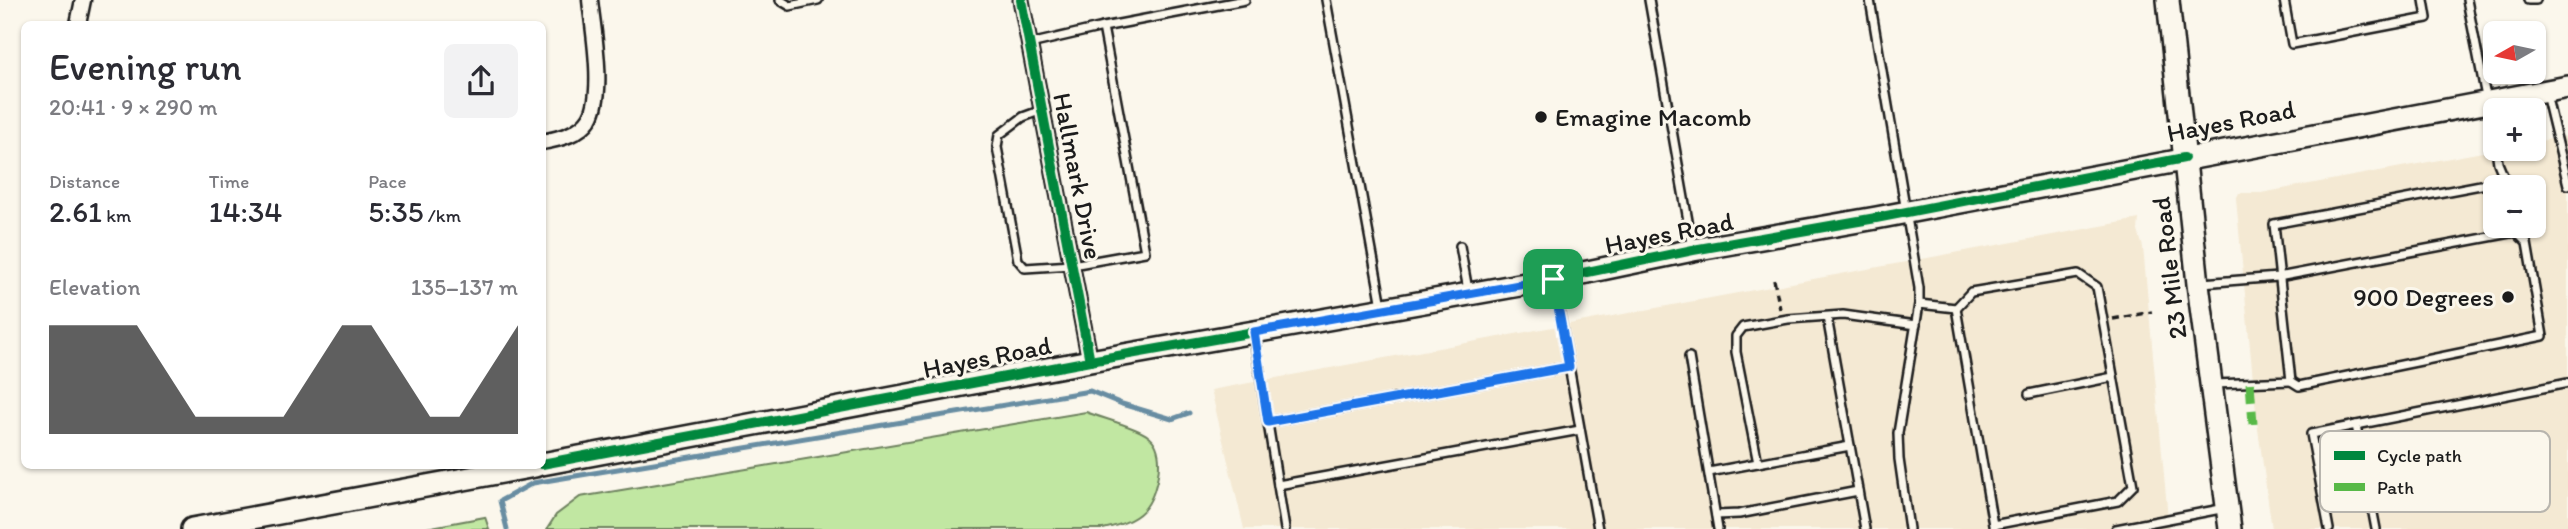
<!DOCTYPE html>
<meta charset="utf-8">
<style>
:root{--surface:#fff;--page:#f2f2f3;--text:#2b2b33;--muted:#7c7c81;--accent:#1c1c1c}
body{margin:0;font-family:Itim,sans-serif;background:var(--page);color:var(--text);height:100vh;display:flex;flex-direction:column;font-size:26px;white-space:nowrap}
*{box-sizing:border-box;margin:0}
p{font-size:23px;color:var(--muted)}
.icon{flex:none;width:38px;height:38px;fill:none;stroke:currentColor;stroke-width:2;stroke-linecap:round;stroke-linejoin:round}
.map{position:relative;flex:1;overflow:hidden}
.details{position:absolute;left:21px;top:21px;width:525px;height:448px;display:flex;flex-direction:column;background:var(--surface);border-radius:10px;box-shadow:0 2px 5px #0004}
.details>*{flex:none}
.needle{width:46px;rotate:261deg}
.tools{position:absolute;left:2483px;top:21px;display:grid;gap:14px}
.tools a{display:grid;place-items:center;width:63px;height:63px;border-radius:10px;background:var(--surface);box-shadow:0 2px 5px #0004;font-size:35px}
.pin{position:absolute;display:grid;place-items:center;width:60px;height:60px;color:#fff;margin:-30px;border-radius:14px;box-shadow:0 4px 10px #0006}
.round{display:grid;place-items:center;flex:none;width:74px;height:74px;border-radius:10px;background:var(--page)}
.overview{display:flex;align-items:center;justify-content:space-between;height:119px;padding:0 28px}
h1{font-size:38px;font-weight:600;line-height:52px}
.figures{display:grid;grid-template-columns:repeat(3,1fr);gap:10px;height:119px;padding:7px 28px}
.figures div{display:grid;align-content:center}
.figures b{font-size:30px;font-weight:600}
.figures small{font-size:19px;font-weight:400}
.figures p{font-size:19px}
.chart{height:196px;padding:14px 28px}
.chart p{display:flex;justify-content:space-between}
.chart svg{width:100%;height:126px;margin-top:7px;fill:var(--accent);opacity:.7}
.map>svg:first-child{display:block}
.built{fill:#f4e9d3;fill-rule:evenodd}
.green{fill:#c1e7a2;stroke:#6e825f;stroke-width:2}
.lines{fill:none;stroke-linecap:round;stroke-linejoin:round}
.stream{stroke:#688da2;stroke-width:5}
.lane-casing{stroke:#1c1c1c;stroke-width:12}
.street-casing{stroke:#1c1c1c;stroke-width:19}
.secondary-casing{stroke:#1c1c1c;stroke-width:26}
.path{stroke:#1c1c1c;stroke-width:3.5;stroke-dasharray:7 5;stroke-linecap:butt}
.lane{stroke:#fbf7ec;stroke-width:7}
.street{stroke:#fbf7ec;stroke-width:14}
.secondary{stroke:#fbf7ec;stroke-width:21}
.quiet{stroke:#58b947;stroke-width:9;stroke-dasharray:18 9;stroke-linecap:butt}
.cycleway-casing{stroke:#fbf7ec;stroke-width:15}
.cycleway{stroke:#00873e;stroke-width:10}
.route-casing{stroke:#fff;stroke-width:14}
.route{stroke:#1a73e8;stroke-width:9}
.poi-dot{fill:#1c1c1c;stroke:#fbf7ec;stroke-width:2.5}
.labels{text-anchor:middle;stroke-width:6;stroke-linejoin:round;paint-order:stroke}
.poi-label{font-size:26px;fill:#1c1c1c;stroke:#fbf7ec;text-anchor:start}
.street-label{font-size:26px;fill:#1c1c1c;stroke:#fbf7ec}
.key{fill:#fbf7ec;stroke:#b8b5ae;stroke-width:2}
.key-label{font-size:19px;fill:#1c1c1c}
</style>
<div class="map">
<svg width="2568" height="529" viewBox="0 0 2568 529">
<rect width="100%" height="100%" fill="#fbf7ec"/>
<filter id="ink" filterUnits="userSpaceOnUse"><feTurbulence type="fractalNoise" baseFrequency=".0143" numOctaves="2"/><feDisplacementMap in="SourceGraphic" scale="14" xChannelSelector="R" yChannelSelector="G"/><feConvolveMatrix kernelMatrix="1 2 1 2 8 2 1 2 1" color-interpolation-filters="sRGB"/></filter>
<g filter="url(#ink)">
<g class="built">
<path d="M2568 136V529H2272L2257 422 2236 199 2239 193H2261L2499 149H2534V142ZM2496 187H2534V226H2496Z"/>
<path d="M2139 219 2138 231 2143 247 2169 529H1244L1211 390Z"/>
</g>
<g class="green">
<path d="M1086 412C1101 418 1137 427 1148 436 1167 449 1158 491 1146 507 1137 520 1117 526 1103 529H547L556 515 580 497Z"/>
<path d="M485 517 489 529H421Z"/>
</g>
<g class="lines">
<path class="stream" d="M507 529 500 501 533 483 1090 391 1122 404 1172 419 1189 413"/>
<defs>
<g id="lane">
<path d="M780 0 790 6 818 0"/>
<path d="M1326 0 1382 306"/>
<path d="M1649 0 1693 249"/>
<path d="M1870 0 1919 288V304L1898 433 1899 459 1909 529"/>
<path d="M2284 0 2292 44 2427 18 2424 0"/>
<path d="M2467 0 2496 148"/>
<path d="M2528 0H2536"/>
<path d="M1103 27 1245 0"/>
<path d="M1030 44 1103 27 1145 252 1072 265 1025 268 1018 260 997 147 999 135 1023 117 1042 110"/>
<path d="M2546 94 2568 185"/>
<path d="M2496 149 2498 163 2508 187"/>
<path d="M1460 246 1468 290"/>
<path d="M1554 282 1598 529"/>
<path d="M2202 283 2278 277 2516 232 2515 226"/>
<path d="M1919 304 1956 308"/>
<path d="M1827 317 1865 529"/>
<path d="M1254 336 1285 529"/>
<path d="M1689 357 1718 529"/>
<path d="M2291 381 2299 386 2543 336 2527 243 2516 232"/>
<path d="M2215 384 2291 381 2274 224 2507 180"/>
<path d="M2029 394 2113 377"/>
<path d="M1268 422 1569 367"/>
<path d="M2356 425 2376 529"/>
<path d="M1758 463 1736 352V336L1743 327 1788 319 1843 315 1916 325"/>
<path d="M1709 472 1850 446"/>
<path d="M1278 485 1580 430"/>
<path d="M1716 515 1739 514 1858 491"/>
<path d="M1993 525 2118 501 2133 486 2097 287 2078 274 1971 292 1956 308 1993 525 1994 529"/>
<path d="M2116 529 2226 508"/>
<path d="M2329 529 2311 434 2568 383"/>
</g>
<g id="street">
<path d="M1021 0 1090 361"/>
<path d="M78 24 83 0"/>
<path d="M542 142C559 139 580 134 590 118 605 93 593 29 590 0"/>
</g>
<g id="secondary">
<path d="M2168 0 2198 284 2230 529"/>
<path d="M542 464 1090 361 1554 279 1693 250 1876 218 2568 87"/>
<path d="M192 529 535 466"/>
</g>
</defs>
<use href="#lane" class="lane-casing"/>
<use href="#street" class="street-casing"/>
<use href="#secondary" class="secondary-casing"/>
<g class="path">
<path d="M1774 280 1780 309"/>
<path d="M2113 319 2152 312"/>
</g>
<use href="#lane" class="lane"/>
<use href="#street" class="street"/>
<use href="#secondary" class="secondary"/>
<path class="quiet" d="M2250 383 2253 424"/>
<defs>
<g id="cycleway">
<path d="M1021 0 1090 361"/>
<path d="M542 464 1090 361 1554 279 1693 250 1876 218 2184 158"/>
</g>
</defs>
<use href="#cycleway" class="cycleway-casing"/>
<use href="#cycleway" class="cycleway"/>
</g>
</g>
<g class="lines" filter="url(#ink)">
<defs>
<path id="route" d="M1553 279 1569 367 1268 422 1254 332Z"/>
</defs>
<use href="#route" class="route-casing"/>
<use href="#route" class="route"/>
</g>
<g class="poi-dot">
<circle cx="1541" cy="117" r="7"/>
<circle cx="2508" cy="297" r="7"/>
</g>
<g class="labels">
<g class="poi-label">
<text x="1555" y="126">Emagine Macomb</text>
<text x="2494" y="306" text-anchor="end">900 Degrees</text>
</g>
<g class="street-label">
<text transform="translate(2231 121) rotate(-11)" y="9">Hayes Road</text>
<text transform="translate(1078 176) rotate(79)" y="9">Hallmark Drive</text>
<text transform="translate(1669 233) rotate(-11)" y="9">Hayes Road</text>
<text transform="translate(2169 268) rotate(-97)" y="9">23 Mile Road</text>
<text transform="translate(987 357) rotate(-11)" y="9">Hayes Road</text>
</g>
</g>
<rect x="2320" y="431" width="230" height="81" rx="10" class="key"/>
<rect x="2334" y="451" width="31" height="9" fill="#00873e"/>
<rect x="2334" y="483" width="31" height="8" fill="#58b947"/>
<g class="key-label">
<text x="2377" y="462">Cycle path</text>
<text x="2377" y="494">Path</text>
</g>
</svg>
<div class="tools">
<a><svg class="needle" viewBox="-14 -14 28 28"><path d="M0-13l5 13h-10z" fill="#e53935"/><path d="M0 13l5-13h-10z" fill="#7c7c81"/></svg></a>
<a>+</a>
<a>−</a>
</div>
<div class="pin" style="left:1553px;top:279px;background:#1e9e55"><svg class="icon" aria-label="arrive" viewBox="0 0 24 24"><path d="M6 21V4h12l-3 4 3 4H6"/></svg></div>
<section class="details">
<div class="overview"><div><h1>Evening run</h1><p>20:41 · 9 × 290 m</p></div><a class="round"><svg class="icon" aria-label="share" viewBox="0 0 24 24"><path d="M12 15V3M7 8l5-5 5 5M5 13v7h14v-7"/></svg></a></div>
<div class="figures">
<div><p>Distance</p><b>2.61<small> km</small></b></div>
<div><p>Time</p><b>14:34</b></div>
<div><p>Pace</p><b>5:35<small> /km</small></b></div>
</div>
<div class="chart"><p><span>Elevation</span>135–137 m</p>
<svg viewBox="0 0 160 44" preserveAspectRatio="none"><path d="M0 44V6L10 6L20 6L30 6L40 22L50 38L60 38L70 38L80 38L90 22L100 6L110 6L120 22L130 38L140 38L150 22L160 6V44z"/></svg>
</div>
</section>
</div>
